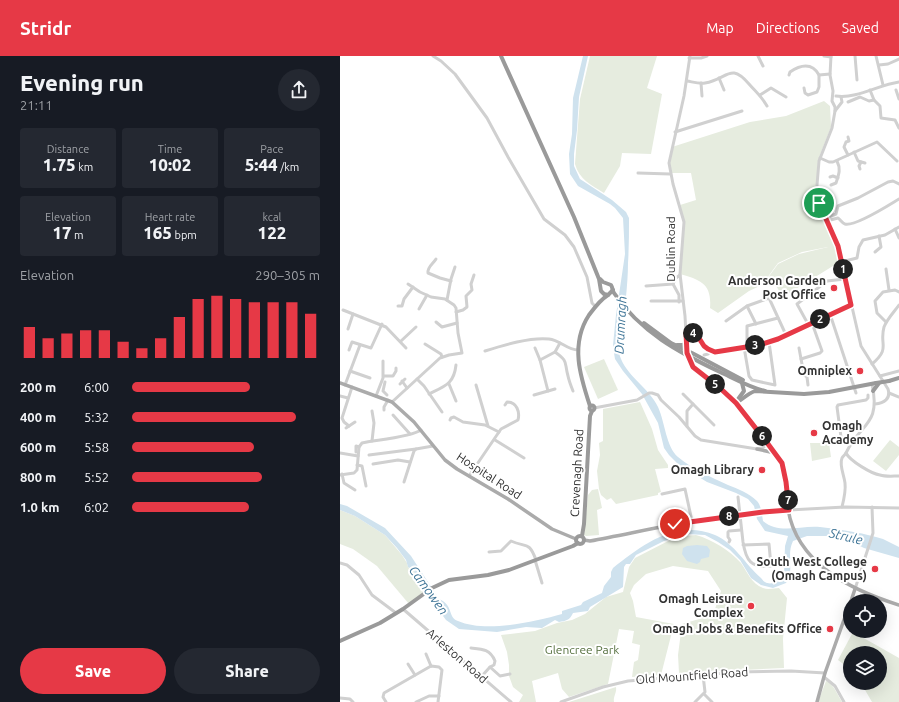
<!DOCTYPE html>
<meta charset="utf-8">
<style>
:root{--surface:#171b24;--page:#242831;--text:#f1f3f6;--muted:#9ea1a6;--accent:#e63946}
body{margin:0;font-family:Ubuntu,sans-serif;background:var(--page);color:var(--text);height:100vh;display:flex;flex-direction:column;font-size:15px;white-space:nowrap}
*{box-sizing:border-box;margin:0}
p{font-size:13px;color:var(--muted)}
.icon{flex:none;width:22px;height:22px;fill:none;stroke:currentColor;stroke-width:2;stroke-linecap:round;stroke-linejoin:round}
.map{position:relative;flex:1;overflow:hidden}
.side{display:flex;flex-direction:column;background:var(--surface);width:340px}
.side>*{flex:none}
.fabs{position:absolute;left:503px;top:538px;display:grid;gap:8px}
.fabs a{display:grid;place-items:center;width:44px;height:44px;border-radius:50%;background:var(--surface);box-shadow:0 4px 16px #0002;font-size:20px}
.pin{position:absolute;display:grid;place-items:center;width:34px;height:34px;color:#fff;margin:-17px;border:2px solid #fff;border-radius:50%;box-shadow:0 1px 4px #0007}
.km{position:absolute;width:20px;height:20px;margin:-10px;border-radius:50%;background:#222;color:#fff;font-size:11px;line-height:20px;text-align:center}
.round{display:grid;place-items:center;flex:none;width:42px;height:42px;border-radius:21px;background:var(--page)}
.overview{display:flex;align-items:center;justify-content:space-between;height:68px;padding:0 20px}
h1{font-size:22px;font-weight:800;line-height:30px}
.metrics{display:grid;grid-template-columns:repeat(3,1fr);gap:6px;height:68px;padding:4px 20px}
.metrics div{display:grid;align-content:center;border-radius:4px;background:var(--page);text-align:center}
.metrics b{font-size:17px;font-weight:800}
.metrics small{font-size:11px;font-weight:400}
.metrics p{font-size:11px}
.chart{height:112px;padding:8px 20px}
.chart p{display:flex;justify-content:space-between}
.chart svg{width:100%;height:72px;margin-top:4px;stroke:var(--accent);stroke-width:6}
.button{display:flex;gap:8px;margin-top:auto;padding:8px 20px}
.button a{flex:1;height:46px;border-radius:24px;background:var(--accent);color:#fff;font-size:16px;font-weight:800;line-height:46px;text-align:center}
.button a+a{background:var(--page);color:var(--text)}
ul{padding:0 20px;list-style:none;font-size:13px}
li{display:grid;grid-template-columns:64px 48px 1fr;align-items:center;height:30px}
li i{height:10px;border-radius:5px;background:var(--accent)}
header{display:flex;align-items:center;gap:24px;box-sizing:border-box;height:56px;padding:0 20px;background:var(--accent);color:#fff}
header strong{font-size:19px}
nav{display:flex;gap:22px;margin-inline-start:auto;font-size:14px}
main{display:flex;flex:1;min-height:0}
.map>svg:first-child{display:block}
.green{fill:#e6ecdf}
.water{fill:#cfe2ee}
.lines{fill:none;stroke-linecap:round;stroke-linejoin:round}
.minor{stroke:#d0d0d0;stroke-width:3}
.major{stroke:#ababab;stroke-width:3.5}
.highway{stroke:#9a9a9a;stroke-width:4}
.major-bridge{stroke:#ababab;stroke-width:3.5}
.highway-bridge{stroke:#9a9a9a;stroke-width:4}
.route-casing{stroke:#fff;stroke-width:8}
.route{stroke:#e63946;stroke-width:5}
.poi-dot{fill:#e63946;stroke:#fff;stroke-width:1.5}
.labels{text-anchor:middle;stroke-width:4;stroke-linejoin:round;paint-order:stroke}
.street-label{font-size:12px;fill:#333;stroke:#fff}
.poi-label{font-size:12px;font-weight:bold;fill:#333;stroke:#fff;text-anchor:end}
.park-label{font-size:12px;fill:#56703f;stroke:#fff}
.water-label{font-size:13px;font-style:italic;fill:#3f7597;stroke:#fff}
</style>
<header>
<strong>Stridr</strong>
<nav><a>Map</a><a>Directions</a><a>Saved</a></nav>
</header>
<main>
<section class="side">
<div class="overview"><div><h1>Evening run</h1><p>21:11</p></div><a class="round"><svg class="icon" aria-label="share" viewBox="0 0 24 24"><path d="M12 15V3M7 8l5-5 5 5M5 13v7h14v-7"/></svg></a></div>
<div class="metrics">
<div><p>Distance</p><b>1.75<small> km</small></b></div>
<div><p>Time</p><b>10:02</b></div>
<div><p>Pace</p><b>5:44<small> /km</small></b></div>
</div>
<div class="metrics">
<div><p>Elevation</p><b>17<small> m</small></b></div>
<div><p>Heart rate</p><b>165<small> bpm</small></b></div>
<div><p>kcal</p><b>122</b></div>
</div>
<div class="chart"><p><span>Elevation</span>290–305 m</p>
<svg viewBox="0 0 160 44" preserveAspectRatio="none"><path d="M5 44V25M15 44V32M25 44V29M35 44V27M45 44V27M55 44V34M65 44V38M75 44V32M85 44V19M95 44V8M105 44V6M115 44V8M125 44V10M135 44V10M145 44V10M155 44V17"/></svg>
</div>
<ul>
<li><b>200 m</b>6:00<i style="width:63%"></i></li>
<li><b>400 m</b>5:32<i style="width:87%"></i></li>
<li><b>600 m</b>5:58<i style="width:65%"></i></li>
<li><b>800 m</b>5:52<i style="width:69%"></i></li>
<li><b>1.0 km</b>6:02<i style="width:62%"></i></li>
</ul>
<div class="button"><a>Save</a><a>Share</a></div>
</section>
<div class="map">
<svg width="559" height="646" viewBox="0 0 559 646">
<rect width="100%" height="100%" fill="#fff"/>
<g class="green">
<path d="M250 0H317L307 32 322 38 311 98 282 97 280 110 264 137C251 129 239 123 235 108L240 43Z"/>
<path d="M484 45 490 50 491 71 478 104 476 142 496 188 495 189H497L501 205 443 241 433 225 424 227 438 208 459 198 488 191 462 196 438 207 422 229 409 235 378 257 370 252C372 228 361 224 340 218L344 173 340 149 356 144 351 117H331L329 107 332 91 410 66 446 60Z"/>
<path d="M264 303 278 334 258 343 244 311Z"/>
<path d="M300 346 312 373 318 394 328 409V412L315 413 321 436 318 437V439L276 448 271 442 267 444 261 439 259 433 257 415 260 399 259 387 263 385V353Z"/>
<path d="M550 384 559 391V399L546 415 533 405Z"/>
<path d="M470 387H489L491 401 472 405Z"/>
<path d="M258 433 262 452 257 454 259 479 246 480 244 479 248 439 252 434Z"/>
<path d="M0 454 15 460 45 479 62 499 67 507 68 511 74 515 85 536 69 548 37 510 13 493 0 488Z"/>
<path d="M356 479C373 484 389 494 401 507 408 517 411 527 423 532 428 534 435 532 439 532L447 542 443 583 444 612 339 617 338 599 342 568 373 559 381 535 368 515 333 510 306 518 294 529 290 537 293 545 296 561 334 568 321 619 292 621 294 606 298 604 300 589 292 587 294 575 279 573 268 628 229 641 222 633 218 617 192 625 196 646H179L183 639 173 631 169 620V609L167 596 161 579 195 575 217 567 232 564 245 558 266 541 283 536 289 511 295 502 336 481Z"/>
<path d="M513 576 559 602V646H532L521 627H540V597H510V613L498 604Z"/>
<path d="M486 625 489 626 494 632 502 646H478Z"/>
<path d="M276 631C277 637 273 640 274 646H229Z"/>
</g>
<g class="water">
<path d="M243 0H248L239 41 237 74 234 98V110L240 123 272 144 286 156 289 162C289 177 289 192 288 207 288 218 287 230 286 241 283 256 274 289 281 303 289 322 309 332 318 351 325 366 326 391 338 401 352 413 371 421 388 429 398 433 409 437 417 445 421 449 422 459 423 465 439 479 461 469 480 471 499 473 517 476 536 481L543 483 559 491V502L524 492 514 487 487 480H467L453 485C446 499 455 514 446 527L433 532 421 529 411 522 400 504 390 494 378 486 365 479 346 478 324 485 296 499 290 508H286L284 511 283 531 250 551 248 555 233 557C230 564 226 565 219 566L215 564 202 572 186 571 157 576 119 573 106 564 83 533 74 515 68 511 66 504 57 492 45 479 15 460 0 454V448L7 450 45 472 71 500 99 543C114 549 107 561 118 565 145 577 194 566 222 558V555L241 549 243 546 262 537 264 530 271 521V516L273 512C302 489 336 463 375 479 395 488 405 508 421 522 422 523 423 525 425 526 431 530 440 525 444 520L445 490 448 480 425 475 417 463 414 450 408 443 396 437 367 426 339 409 329 399 324 392 318 367 313 358 302 338 283 315 275 303 274 297 273 289 276 259 285 198 283 162 275 152 270 148 238 130 230 118 229 98 232 78 233 42Z"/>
<path d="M357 489 367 490 370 494 369 501 361 503 360 506 357 508 347 505 342 498 343 492 347 490Z"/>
</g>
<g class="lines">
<g class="minor">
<path d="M93 0 101 5 115 18 147 62 168 101 204 163 225 179 234 191 247 221 252 247 255 250"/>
<path d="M418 0 423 10"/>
<path d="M484 0 491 1"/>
<path d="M491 0 490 19 493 35 492 45 495 51V55L492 72 479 105 477 129V142L498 190 521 290 548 333C551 343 544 347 535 348"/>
<path d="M515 0 517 24"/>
<path d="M536 0 543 29"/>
<path d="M349 2H361L367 0"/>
<path d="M539 9 548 8 559 3"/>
<path d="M449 19 450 16C460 9 472 6 479 19L490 18"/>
<path d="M379 22 384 34"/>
<path d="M347 25C353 26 359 28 365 27 388 23 390 6 409 28 416 36 422 41 427 50"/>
<path d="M361 27 362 40"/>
<path d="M464 32 465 37 468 39 477 36 479 31V19"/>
<path d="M530 34 534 44 540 50 541 62 555 64 559 72"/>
<path d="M556 34 559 43"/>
<path d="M420 39 431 32 446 41"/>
<path d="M496 40C517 43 538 29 559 26"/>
<path d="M508 46 520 41 529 45 534 44"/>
<path d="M495 55 502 46 501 41"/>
<path d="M335 76 402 55"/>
<path d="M514 96 518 105 525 107"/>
<path d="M508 99 504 91 506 86 509 85 508 81"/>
<path d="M480 102 489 106H493L537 86 557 105"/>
<path d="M520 113 519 110 521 106"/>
<path d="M298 117 330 118"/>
<path d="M490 121 493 120 498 122"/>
<path d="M491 129 496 127C499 118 501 113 497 105"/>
<path d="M486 162 496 158 498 150 518 142 548 126 553 125 559 128"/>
<path d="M487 165 498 162C500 163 502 167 505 168 515 171 549 149 559 143"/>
<path d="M555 173 559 182"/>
<path d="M535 196 541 191 539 180"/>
<path d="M96 203C93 208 87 211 88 217L100 222 111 225"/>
<path d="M501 206 517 202 519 191 523 184 545 179 559 171"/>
<path d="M546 213 549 234"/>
<path d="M333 228 339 239V246"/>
<path d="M306 230 333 228 336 222 340 219"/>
<path d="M107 244 111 223 115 211"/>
<path d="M311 245H343"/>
<path d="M58 250H62L64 243 73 231"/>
<path d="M407 250 416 268"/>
<path d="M79 253 87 239"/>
<path d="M3 254 46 271 66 292"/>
<path d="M116 256 123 254 127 251 126 240 132 234 131 228 134 219"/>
<path d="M490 258 516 337"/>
<path d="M386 265 407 250 429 242 446 279"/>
<path d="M96 266 102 271 117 267"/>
<path d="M546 266 537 257 535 245 543 236 555 234 559 236"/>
<path d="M468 268 457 248 487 225 505 223"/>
<path d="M8 273 13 258"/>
<path d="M346 277 357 279 364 290 368 293 375 296 419 289 438 283 511 249"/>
<path d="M61 285 76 271"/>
<path d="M85 288 101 298 102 301"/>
<path d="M404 291 409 320 412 324 435 329 429 286"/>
<path d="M407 291V270L438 262"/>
<path d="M195 292 200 304 208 335"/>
<path d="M459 292 464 319 467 321 468 329"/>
<path d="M9 294 12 286 31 292 42 268"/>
<path d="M145 295C164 289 190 281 209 283 220 284 227 294 238 294"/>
<path d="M347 295 345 260 340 218 344 166 333 128 329 107 344 40 350 0"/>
<path d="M215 296C229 306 224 306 228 320 229 325 231 330 233 335"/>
<path d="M364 299 368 298 371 295"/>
<path d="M461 303 480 297 482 295 472 267"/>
<path d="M200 304 215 296 220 287"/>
<path d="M532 308C551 292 539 289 544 271 547 263 554 256 559 249"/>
<path d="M10 315 30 322"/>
<path d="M44 320H53L56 315V312"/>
<path d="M540 320 559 315"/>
<path d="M77 323 84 330 102 356"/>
<path d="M62 325 67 332"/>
<path d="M45 326 43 335 47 339"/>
<path d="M60 328 65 323"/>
<path d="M109 328 116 345"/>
<path d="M5 329 20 289"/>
<path d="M136 329 148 370"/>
<path d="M549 337 559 341"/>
<path d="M89 338C105 330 114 328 116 309"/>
<path d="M343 338 353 348"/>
<path d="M194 339 215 333"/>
<path d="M0 340 8 342"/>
<path d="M36 340 43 322V305"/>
<path d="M52 346 100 302 109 299 122 297 118 277 116 252 114 249 105 243 91 241 80 236 68 228"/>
<path d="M254 352 297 344 309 337H312L318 339 321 344 339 361 355 380 361 384 417 393 422 392 428 388"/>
<path d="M44 354V351L48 344"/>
<path d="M32 355 34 367 32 385"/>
<path d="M53 359 70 378"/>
<path d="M110 364 111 362 114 361 123 366 145 369 159 376"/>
<path d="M9 370 4 366 2 362 12 331"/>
<path d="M347 370V355L353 348 374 369"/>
<path d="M6 372 15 366"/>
<path d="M155 384 184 402"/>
<path d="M510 388 501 381 497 351 498 349 526 344 528 342V339"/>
<path d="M16 396V390L19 391"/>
<path d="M0 397 18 400"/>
<path d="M506 397C510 405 532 418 540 419 546 421 553 420 559 420"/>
<path d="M29 399 76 393"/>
<path d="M33 408 58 404 70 406"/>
<path d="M17 409 22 410 26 430"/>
<path d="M2 418 4 427 15 434"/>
<path d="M0 419 14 417 17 414 19 391 22 387C36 384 71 381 81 374"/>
<path d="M129 420 161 373 178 364C180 356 177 346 167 346L165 349"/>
<path d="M64 426 74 395 76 393 93 390"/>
<path d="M322 438 345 433 352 465"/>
<path d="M398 441 403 486C406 505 411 512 431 510L429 488 403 489"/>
<path d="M502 451C504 443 506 435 505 427 504 419 499 409 502 402 503 400 505 399 506 397 521 366 541 370 532 328"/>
<path d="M449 454 505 451 559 452"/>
<path d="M389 486 390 484 388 481V476L389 475 401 474"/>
<path d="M149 496 161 495 171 485C187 492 189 485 196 504"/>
<path d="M195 504 202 527"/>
<path d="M0 507 7 509 19 519 32 539 56 557"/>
<path d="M515 533 533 477 532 451"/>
<path d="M63 553 171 646"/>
<path d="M131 592C142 593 150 593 155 605L154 609 150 611"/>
<path d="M86 598 91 610"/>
<path d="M68 608 75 619"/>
<path d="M141 621 150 611 160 620 170 618"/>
<path d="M484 621 495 630 504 646"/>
<path d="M364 638 372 646"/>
<path d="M0 642 10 643 13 646"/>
<path d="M46 646 43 641 44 637 91 610 99 611 102 614 98 646"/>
<path d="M76 646 89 640H99"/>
<path d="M221 646 263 631 288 625 398 616 451 615 485 617"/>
<path d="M355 646 365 636 363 619"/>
</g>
<g class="major">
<path d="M350 305C356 317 366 322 376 329 383 334 389 340 394 346 398 350 402 355 405 360 415 372 425 383 434 395 448 414 445 432 448 453 457 508 511 534 559 549"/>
<path d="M0 327 52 346 74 366 105 404 117 413 168 443 212 473 236 483"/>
<path d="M417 393 435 397"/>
<path d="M244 484 250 485C314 473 383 456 449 454"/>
<path d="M511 545 515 533"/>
<path d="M477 646 485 617 510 547"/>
</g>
<g class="highway">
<path d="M161 0 234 161 259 223 261 235 264 238 268 239 273 234"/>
<path d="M260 223 263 226 271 229C273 232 272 234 274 237 300 276 340 297 380 316 395 323 409 331 425 335"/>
<path d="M304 267 331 287 352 297 403 324"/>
<path d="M337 289H343L346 287"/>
<path d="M549 325 559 322"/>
<path d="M533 335 539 327"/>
<path d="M396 346 404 335 402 327"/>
<path d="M396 347C403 343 407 338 415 335L464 338 489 336 536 327"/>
<circle cx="252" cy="352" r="2.5"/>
<path d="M250 350C240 320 230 288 249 259 255 251 260 244 268 239"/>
<path d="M242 480 244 468 250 360 252 355"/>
<circle cx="240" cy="484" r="4"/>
<path d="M0 585 40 567 63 553 92 532 109 524 148 519 169 514 233 490 238 487"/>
</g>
<path class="major-bridge" d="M347 297 350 305"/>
<path class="highway-bridge" d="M536 327 549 325"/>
</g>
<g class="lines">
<defs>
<path id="route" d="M335 468 423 456 449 454 446 426 442 407 428 388 396 347 381 333 353 311 347 297 346 277 357 279 364 290 368 293 375 296 419 289 438 283 511 249 498 190 479 147"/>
</defs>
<use href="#route" class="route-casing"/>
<use href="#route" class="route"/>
</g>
<g class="poi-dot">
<circle cx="494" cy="232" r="4"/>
<circle cx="520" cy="315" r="4"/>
<circle cx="474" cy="377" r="4"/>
<circle cx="422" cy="414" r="4"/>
<circle cx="535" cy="513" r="4"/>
<circle cx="411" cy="550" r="4"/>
<circle cx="490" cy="573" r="4"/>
</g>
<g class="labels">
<g class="street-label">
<text transform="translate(331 193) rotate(-90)" y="4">Dublin Road</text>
<text transform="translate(237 417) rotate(-87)" y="4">Crevenagh Road</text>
<text transform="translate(149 420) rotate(33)" y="4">Hospital Road</text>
<text transform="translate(117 600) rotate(41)" y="4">Arleston Road</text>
<text transform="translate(352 620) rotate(-4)" y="4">Old Mountfield Road</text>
</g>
<g class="poi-label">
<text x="486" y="229">Anderson Garden<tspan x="486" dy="14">Post Office</tspan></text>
<text x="512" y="319">Omniplex</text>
<text x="482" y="374" text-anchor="start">Omagh<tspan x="482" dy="14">Academy</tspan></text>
<text x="414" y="418">Omagh Library</text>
<text x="527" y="510">South West College<tspan x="527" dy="14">(Omagh Campus)</tspan></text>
<text x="403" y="547">Omagh Leisure<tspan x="403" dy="14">Complex</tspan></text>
<text x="482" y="577">Omagh Jobs &amp; Benefits Office</text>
</g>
<g class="park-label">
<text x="242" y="598">Glencree Park</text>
</g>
<g class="water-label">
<text transform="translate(280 269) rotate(-87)" y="5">Drumragh</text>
<text transform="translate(506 480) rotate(13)" y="5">Strule</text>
<text transform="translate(89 534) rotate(54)" y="5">Camowen</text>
</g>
</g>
</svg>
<div class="fabs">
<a><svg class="icon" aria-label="locate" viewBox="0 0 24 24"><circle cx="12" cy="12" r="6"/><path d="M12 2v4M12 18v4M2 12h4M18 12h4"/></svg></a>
<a><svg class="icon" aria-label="layers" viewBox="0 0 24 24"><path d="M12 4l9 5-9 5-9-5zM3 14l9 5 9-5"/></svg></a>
</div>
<div class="pin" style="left:479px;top:147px;background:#1e9e55"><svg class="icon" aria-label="arrive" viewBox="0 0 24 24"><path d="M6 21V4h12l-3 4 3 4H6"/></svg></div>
<div class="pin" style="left:335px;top:468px;background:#d93025"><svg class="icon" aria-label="check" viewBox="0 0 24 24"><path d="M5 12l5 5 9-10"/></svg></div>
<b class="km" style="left:503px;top:213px">1</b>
<b class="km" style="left:480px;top:263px">2</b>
<b class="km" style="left:415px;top:289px">3</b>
<b class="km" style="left:353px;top:277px">4</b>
<b class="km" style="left:375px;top:328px">5</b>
<b class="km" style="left:422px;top:380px">6</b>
<b class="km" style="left:448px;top:444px">7</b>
<b class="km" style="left:389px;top:460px">8</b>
</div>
</main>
